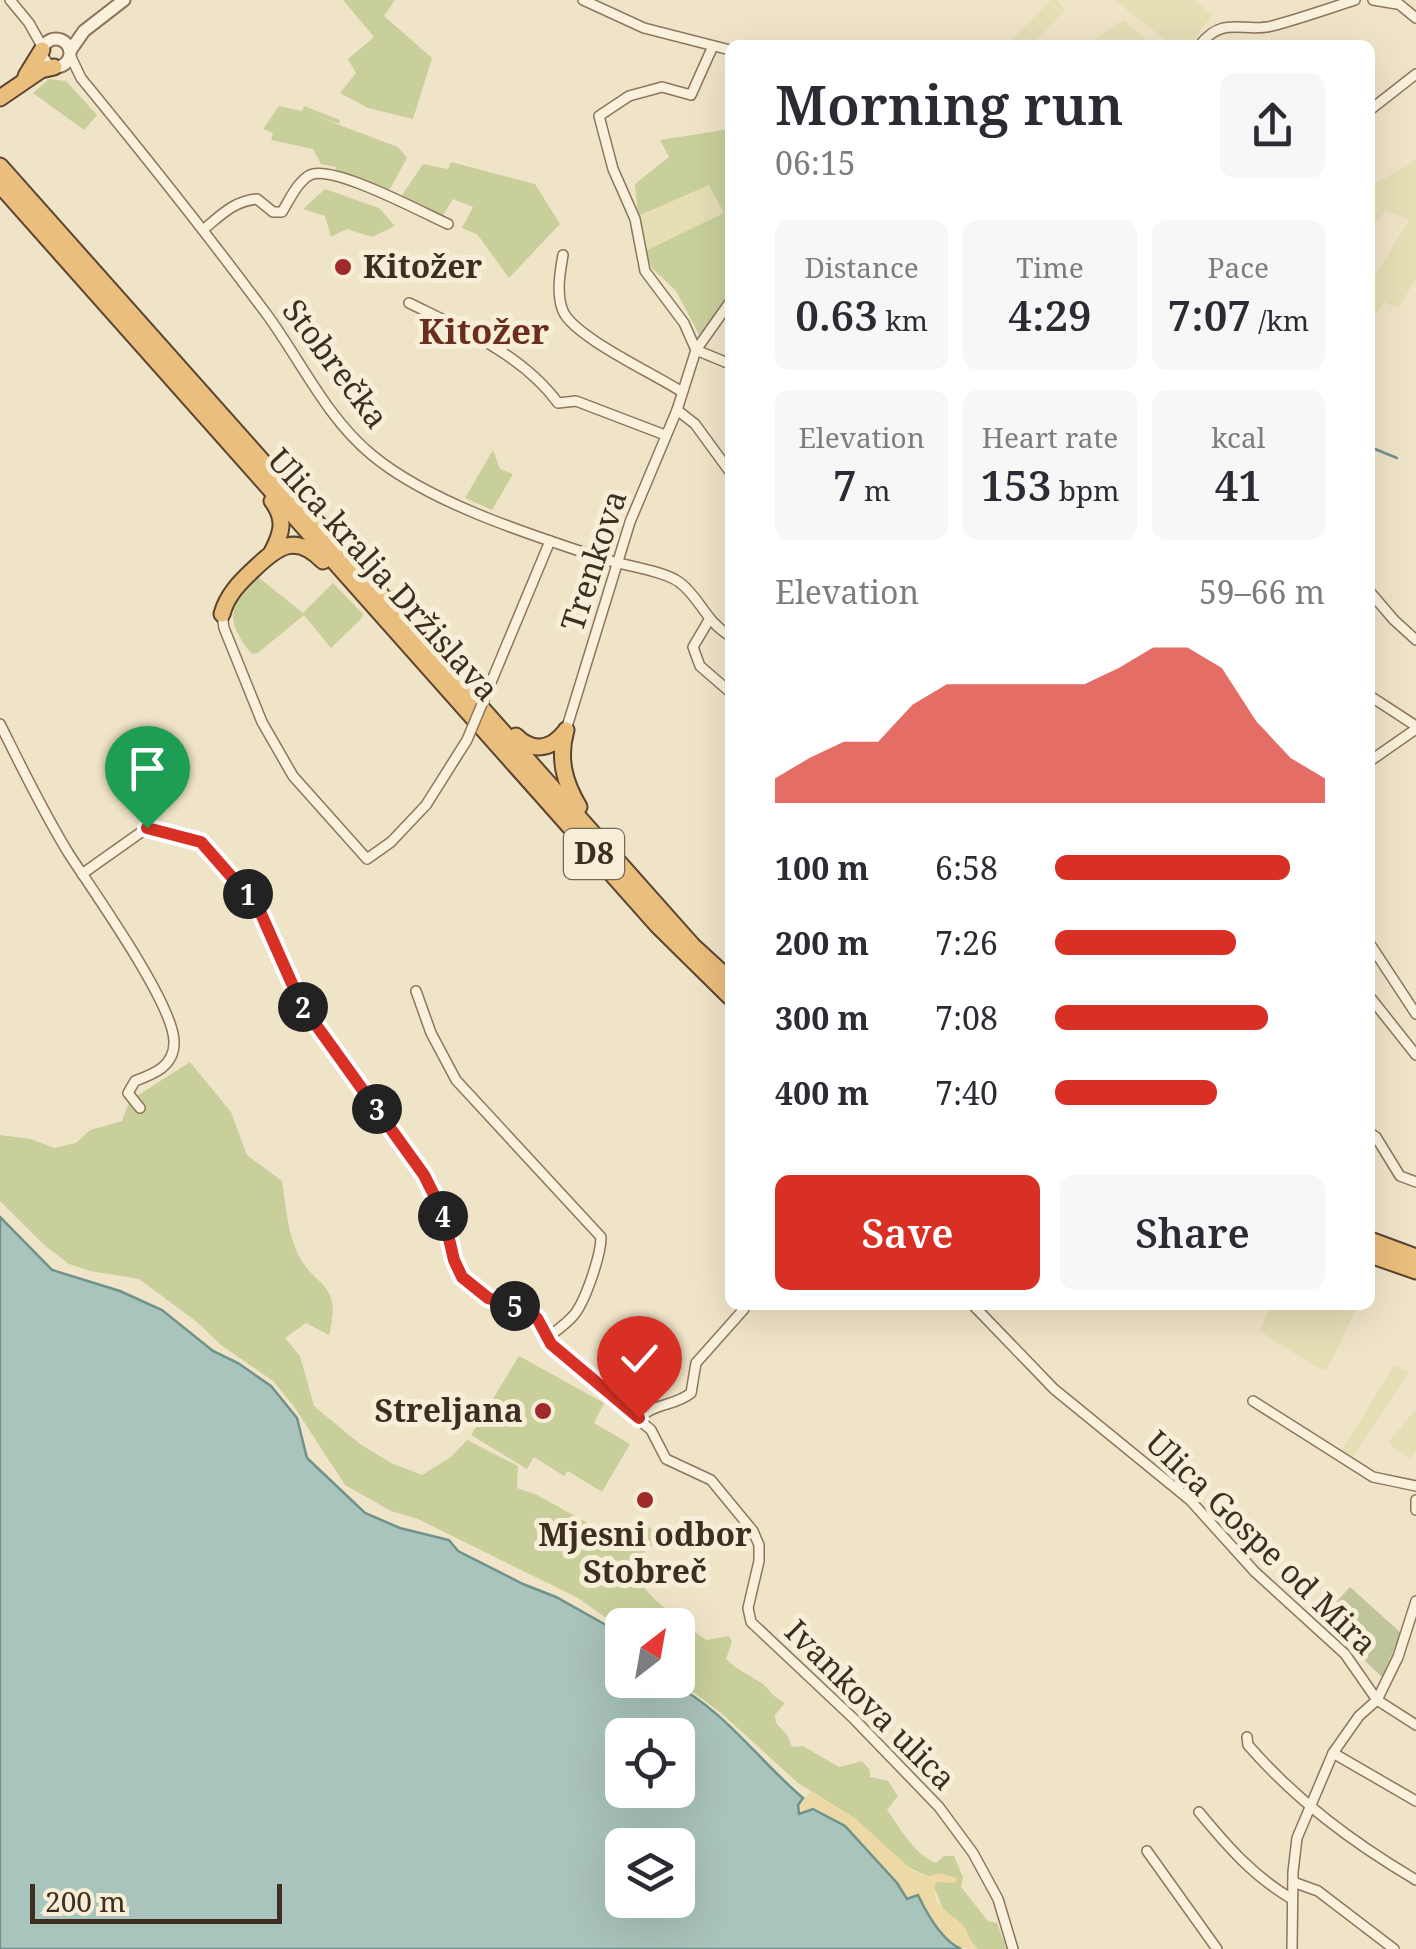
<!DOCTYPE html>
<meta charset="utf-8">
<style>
:root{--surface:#fff;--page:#f7f7f7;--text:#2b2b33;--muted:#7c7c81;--accent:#d93025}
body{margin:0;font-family:"Noto Serif",serif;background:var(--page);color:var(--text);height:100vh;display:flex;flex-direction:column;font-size:38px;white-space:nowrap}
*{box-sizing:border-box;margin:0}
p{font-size:32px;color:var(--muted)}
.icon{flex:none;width:55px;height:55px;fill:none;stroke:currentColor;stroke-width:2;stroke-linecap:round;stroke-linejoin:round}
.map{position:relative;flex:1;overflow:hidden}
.panel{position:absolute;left:725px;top:40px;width:650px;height:1270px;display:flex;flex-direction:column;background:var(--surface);border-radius:15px;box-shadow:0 10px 40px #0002}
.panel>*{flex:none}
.needle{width:65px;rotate:31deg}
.tools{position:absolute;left:605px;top:1608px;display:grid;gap:20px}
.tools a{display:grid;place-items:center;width:90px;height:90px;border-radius:15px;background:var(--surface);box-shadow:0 10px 40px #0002;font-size:50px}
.scale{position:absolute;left:30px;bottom:25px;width:252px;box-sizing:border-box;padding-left:10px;border:5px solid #3d2e20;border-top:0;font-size:28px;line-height:35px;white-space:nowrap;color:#3d2e20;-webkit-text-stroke:8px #f7eed8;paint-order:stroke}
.pin{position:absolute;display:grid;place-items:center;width:85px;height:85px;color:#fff;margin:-102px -42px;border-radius:50% 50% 50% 0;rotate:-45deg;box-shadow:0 0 10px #0007}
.pin .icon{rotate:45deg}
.km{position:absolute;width:50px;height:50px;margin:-25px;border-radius:50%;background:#222;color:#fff;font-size:28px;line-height:50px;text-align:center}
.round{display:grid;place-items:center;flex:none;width:105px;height:105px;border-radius:15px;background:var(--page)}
.head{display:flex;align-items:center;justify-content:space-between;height:170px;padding:0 50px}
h1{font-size:55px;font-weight:600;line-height:75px}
.metrics{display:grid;grid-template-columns:repeat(3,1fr);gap:15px;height:170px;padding:10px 50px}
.metrics div{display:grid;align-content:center;border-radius:15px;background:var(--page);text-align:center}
.metrics b{font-size:42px;font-weight:600}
.metrics small{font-size:28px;font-weight:400}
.metrics p{font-size:28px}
.chart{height:280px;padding:20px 50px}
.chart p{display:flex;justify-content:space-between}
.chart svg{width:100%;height:180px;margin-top:10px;fill:var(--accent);opacity:.7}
.primary-button{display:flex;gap:20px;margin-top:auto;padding:20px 50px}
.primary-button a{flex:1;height:115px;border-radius:15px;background:var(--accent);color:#fff;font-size:40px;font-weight:600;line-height:115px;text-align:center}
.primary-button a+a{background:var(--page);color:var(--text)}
ul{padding:0 50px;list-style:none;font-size:32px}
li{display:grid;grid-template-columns:160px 120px 1fr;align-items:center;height:75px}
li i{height:25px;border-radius:12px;background:var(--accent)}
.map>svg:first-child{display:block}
.farmland{fill:#e6deb5}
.green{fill:#c9cf9b}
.sand{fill:#ecd9a5}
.cemetery{fill:#bfc49a}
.water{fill:#a9c4bc;stroke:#6f938a;stroke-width:2.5;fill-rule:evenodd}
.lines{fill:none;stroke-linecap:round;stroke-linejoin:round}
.stream{stroke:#6f938a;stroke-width:2.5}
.minor-casing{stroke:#8d765c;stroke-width:12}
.tertiary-casing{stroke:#8d765c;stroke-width:15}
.trunk-casing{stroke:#5b4430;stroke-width:19}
.minor{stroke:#faf1dc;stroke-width:9}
.tertiary{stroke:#faf1dc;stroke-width:11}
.trunk{stroke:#eabe7c;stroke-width:15}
.minor-bridge-casing{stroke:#8d765c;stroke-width:12;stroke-linecap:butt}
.minor-bridge{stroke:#faf1dc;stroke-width:9}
.route-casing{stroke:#fff;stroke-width:20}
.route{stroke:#d93025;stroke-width:12}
.poi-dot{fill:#9e2a2b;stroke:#f7eed8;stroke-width:4}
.labels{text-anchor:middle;stroke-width:10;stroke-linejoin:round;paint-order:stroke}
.shield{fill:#f7eed8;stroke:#756857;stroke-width:2.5}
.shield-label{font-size:30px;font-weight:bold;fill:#3d2e20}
.poi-label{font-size:32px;font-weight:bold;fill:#3d2e20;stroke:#f7eed8;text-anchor:start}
.street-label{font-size:32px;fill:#3d2e20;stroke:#f7eed8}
.neighbourhood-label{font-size:35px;font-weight:bold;fill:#6b2e1e;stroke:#f7eed8}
</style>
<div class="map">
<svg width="1416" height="1949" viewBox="0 0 1416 1949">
<rect width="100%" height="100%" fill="#f0e4c8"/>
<g class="farmland">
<path d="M1051 0H1056L1066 10 1031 45H1006Z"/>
<path d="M1114 0H1194L1212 15 1190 45H1172Z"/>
<path d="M1124 20 1151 45H1090L1107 30Z"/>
<path d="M1416 160V279L1398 308 1384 302 1370 326V283L1410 220 1386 210 1370 230V187Z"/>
<path d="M709 185 725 213 645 251 638 216Z"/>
<path d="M1271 1305H1358L1327 1370 1314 1366 1260 1331Z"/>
<path d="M1394 1365 1409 1372 1352 1459 1341 1452Z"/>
<path d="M1416 1409V1450L1409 1459 1388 1443Z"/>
</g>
<g class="green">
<path d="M343 0H395L384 16 432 58 413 119 368 108 340 93 356 73 348 59 374 37Z"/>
<path d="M49 79 66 81 97 115 84 130 33 93Z"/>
<path d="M279 106 302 111 304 106 340 120 339 124 310 114 398 147 407 158 390 189C375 190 352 177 335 174L336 167 321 164 313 149 271 140 273 133 263 129Z"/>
<path d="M730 129V314L703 342 676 291 652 268 645 251 724 213 709 185 638 216 635 184 669 157 660 140Z"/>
<path d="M451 162 535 184 560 224 509 278 477 234 462 228 473 207 453 199 442 217 400 198 423 164 448 169Z"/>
<path d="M325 189 379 208 395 226 372 237 347 229 331 237 325 216 303 209Z"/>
<path d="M493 450 500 469 513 474 492 510 465 498Z"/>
<path d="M258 577 303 613 333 583 363 614 362 618 331 648 304 615 258 653 252 654C224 621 228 605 258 577Z"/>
<path d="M190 1062 231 1112 247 1155 282 1181C286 1206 287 1229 297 1252 315 1291 343 1279 329 1335L306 1323 285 1338 300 1356 314 1406 360 1444 391 1463 422 1475 451 1457 467 1440 518 1466 517 1488 537 1495 613 1537 644 1525 664 1536 628 1565C647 1591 659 1612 691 1619L695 1632 706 1640 729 1636 732 1642 726 1659C737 1670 748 1674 760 1682 771 1689 769 1695 785 1703L775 1715 776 1723 787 1735 792 1747 803 1746 839 1767 862 1761 870 1770V1777L888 1781 898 1796 887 1810C900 1827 914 1855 936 1863L944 1856H954L963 1877 961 1887 988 1921 997 1923 1007 1949H978L944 1912 933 1884 942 1880 956 1882 928 1876 903 1865 856 1819 798 1783 721 1713 677 1680 678 1625H622V1629L578 1598 418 1519 391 1511 345 1485 293 1405 273 1381 221 1345 197 1322 139 1279 90 1271 69 1264 44 1245 0 1201V1135L31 1139 54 1148 76 1143 90 1130 122 1121 129 1101Z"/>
<path d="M519 1356 604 1403 594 1423 630 1444 602 1492 568 1471 564 1476 534 1457 527 1469 471 1435Z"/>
</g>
<path class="sand" d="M811 1792 856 1819 913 1871 928 1876 941 1873 957 1878 956 1883 936 1882C930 1904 945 1910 960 1922 968 1928 969 1942 978 1949L953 1947 916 1896 905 1900 896 1882 814 1810H807L799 1815 797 1804Z"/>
<path class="cemetery" d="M1350 1587 1401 1633 1382 1677 1321 1619Z"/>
<path class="water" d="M0 1217 52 1270 120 1291 162 1310 213 1351 238 1363 271 1386 297 1418 307 1458 365 1513 400 1528 449 1540 458 1551 523 1584 556 1597 613 1629 622 1639V1680C636 1680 657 1676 669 1682 723 1708 758 1760 803 1798L798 1805 799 1814 813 1809 845 1826 897 1883 907 1899 918 1895C927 1914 941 1940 961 1949H0ZM622 1735H678V1790H622ZM622 1845H678V1900H622Z"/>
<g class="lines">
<path class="stream" d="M1370 447 1397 458"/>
<defs>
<g id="minor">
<path d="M10 0 29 23 43 48"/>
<path d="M583 0 644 28 730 50"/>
<path d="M1373 0 1397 4"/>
<path d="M1394 0 1416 18"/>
<path d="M1200 45C1223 15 1243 33 1272 26 1299 19 1327 9 1355 0"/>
<path d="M70 55 81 78C145 156 208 235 268 316 302 363 327 418 372 455 431 504 534 536 607 560 626 566 664 571 679 582 700 597 704 620 730 636"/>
<path d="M1370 110 1416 74"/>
<path d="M204 229C221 215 234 201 257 199L273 212H282C289 201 297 182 310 175 333 164 423 213 448 224"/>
<path d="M563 255C560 272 556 294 563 311 574 337 655 374 682 392"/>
<path d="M730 302 696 350 730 364"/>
<path d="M409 303C462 329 522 354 558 403L576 401 665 435"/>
<path d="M677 410 695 424 730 472"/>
<path d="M1370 592 1394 620 1416 640"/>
<path d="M222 614 224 628 262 722 293 776 367 859 391 842 426 805"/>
<path d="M709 620 693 647 700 666 730 692"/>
<path d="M507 644 550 541"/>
<path d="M1370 696 1416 726"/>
<path d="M0 724C22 768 43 812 69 854 93 891 173 1003 174 1041 175 1066 154 1074 135 1081L128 1093 140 1108"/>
<path d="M566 730 630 522 677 410 696 350 684 323 645 271 635 219 613 169 599 116 629 96 662 87 691 95 713 46"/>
<path d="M1370 761 1416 729"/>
<path d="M82 874 147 828 201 841 258 907 301 1004 424 1175 443 1213 454 1260 462 1277 488 1298 526 1310 537 1318 551 1344 651 1430 666 1459 711 1480 753 1531 759 1545V1561L748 1608 751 1622 854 1719 939 1807 973 1853 998 1899 1013 1949"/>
<path d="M1370 944 1416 1014"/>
<path d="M416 991 431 1033 456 1080 601 1237C601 1255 585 1303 573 1316 566 1324 556 1331 547 1338"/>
<path d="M1370 997 1416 1055"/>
<path d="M1370 1133 1376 1137 1400 1176 1416 1182"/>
<path d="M973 1305 1054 1389 1190 1500 1255 1572 1345 1654 1377 1700 1416 1725"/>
<path d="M1253 1401 1373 1477 1416 1486"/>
<path d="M639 1418C655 1403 675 1406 691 1393L696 1363 744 1309"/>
<path d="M1416 1500V1510"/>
<path d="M1247 1737 1248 1745C1297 1801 1352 1842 1416 1880"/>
<path d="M1333 1753 1416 1801"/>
<path d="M1199 1812C1228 1847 1253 1876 1292 1899"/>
<path d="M1147 1851 1217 1949"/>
<path d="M1293 1882 1318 1891 1394 1949"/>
<path d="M1292 1949 1293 1872 1297 1838 1333 1753 1359 1716 1377 1700 1398 1657 1416 1601"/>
</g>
<g id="tertiary">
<circle cx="56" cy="53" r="14"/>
<path d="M70 51 84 31 124 0"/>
</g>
<g id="trunk">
<path d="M26 76 42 50"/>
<path d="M0 98 41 70 54 67"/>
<path d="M0 166 693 946 730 980"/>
<path d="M0 185 658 926 730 997"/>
<path d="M272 501C286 519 282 533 272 552"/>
<path d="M222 614C227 595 240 582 254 569 278 546 296 533 323 561"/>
<path d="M566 730C558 758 564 782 579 807"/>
<path d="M516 736C532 752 550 750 564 733"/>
<path d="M1370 1240 1416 1257"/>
<path d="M1370 1255 1416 1271"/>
</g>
</defs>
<use href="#minor" class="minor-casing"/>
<use href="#tertiary" class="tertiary-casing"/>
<use href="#trunk" class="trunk-casing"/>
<use href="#minor" class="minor"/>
<use href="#tertiary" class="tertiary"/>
<use href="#trunk" class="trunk"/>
<defs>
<path id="minor-bridge" d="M426 805 467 740 507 644"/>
</defs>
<use href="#minor-bridge" class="minor-bridge-casing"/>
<use href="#minor-bridge" class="minor-bridge"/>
</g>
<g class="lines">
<defs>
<path id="route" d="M147 828 201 842 258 907 301 1004 424 1175 443 1213 454 1260 462 1277 488 1298 526 1310 537 1318 551 1344 639 1418"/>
</defs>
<use href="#route" class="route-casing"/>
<use href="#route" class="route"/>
</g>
<g class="poi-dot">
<circle cx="343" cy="267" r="10"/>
<circle cx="543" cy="1411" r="10"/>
<circle cx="645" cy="1500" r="10"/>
</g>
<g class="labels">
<rect class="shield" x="564" y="829" width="60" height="50" rx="8"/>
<g class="shield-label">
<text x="594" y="864">D8</text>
</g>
<g class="poi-label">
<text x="363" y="278">Kitožer</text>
<text x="523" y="1422" text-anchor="end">Streljana</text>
<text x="645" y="1546" text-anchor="middle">Mjesni odbor<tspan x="645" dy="37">Stobreč</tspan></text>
</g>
<g class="street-label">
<text transform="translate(335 364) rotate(53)" y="11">Stobrečka</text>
<text transform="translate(594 561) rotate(-72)" y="11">Trenkova</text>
<text transform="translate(383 575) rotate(48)" y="11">Ulica kralja Držislava</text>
<text transform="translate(1261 1543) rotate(44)" y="11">Ulica Gospe od Mira</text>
<text transform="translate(870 1705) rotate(45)" y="11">Ivankova ulica</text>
</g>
<g class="neighbourhood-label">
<text x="484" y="344">Kitožer</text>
</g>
</g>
</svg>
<div class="tools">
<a><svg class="needle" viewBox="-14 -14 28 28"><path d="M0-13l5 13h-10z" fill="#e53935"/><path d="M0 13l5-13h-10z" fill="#7c7c81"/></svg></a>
<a><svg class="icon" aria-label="locate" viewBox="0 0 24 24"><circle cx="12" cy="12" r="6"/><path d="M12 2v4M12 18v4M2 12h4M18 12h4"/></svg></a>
<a><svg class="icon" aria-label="layers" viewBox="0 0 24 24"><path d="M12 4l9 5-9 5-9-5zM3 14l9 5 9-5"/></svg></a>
</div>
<div class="scale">200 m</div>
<div class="pin" style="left:147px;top:828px;background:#1e9e55"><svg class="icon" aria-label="arrive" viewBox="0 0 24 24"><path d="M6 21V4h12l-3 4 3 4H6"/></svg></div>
<div class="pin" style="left:639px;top:1418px;background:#d93025"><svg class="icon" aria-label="check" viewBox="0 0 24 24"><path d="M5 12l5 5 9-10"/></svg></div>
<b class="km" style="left:248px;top:894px">1</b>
<b class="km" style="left:303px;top:1007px">2</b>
<b class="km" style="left:377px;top:1109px">3</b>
<b class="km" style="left:443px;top:1216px">4</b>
<b class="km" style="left:515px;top:1306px">5</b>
<section class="panel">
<div class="head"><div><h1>Morning run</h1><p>06:15</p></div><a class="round"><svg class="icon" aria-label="share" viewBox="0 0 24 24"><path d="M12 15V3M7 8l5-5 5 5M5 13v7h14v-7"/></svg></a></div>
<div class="metrics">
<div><p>Distance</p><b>0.63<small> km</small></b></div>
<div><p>Time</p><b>4:29</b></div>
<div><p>Pace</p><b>7:07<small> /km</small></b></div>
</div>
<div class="metrics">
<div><p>Elevation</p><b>7<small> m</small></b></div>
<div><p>Heart rate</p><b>153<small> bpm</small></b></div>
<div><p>kcal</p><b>41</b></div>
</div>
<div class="chart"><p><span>Elevation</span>59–66 m</p>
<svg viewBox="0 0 160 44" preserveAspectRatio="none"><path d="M0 44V38L10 33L20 29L30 29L40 20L50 15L60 15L70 15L80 15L90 15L100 11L110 6L120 6L130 11L140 24L150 33L160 38V44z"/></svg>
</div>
<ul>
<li><b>100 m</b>6:58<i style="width:87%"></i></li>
<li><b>200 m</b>7:26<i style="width:67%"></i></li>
<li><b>300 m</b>7:08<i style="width:79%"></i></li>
<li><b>400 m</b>7:40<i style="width:60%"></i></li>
</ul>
<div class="primary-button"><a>Save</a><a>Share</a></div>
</section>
</div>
